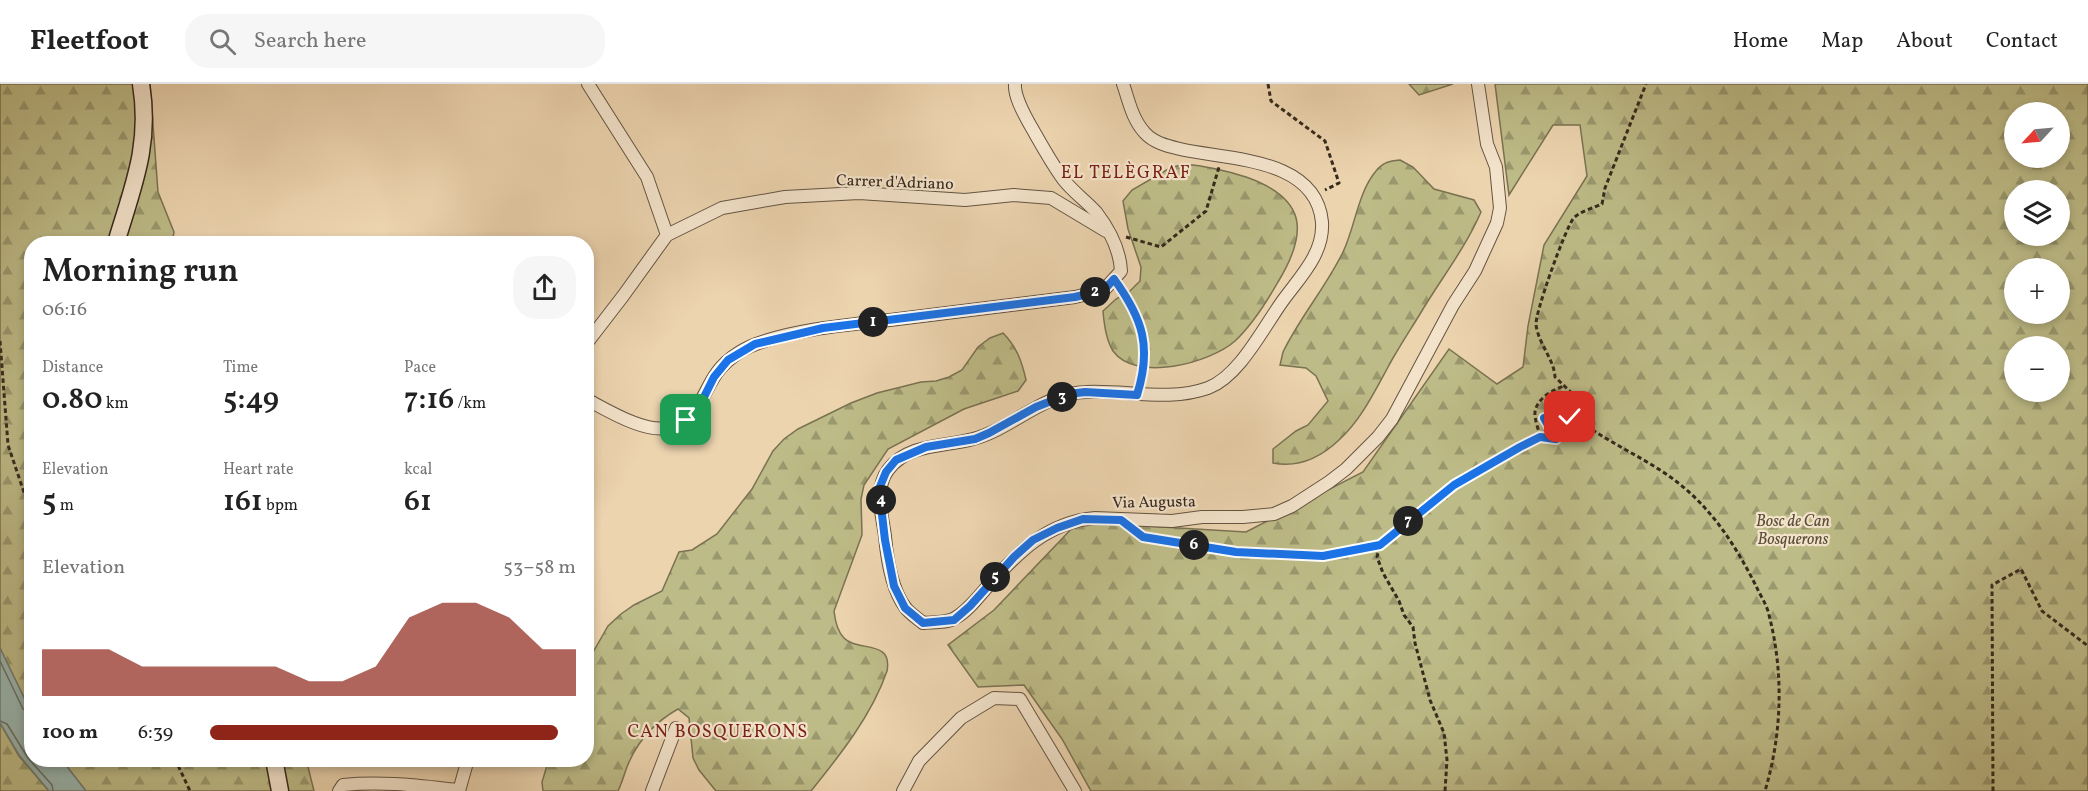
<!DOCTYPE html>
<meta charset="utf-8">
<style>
:root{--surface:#fff;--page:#f6f6f6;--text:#222;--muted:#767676;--line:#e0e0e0;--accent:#8f2418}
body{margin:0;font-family:Vollkorn,serif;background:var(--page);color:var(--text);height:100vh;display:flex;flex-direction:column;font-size:22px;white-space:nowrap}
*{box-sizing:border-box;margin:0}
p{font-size:20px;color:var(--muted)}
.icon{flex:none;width:33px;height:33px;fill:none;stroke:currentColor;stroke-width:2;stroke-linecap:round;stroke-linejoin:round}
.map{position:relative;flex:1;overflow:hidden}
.details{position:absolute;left:24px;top:152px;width:570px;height:531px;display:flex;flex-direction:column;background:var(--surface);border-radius:24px;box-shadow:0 3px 9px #0003}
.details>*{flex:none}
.needle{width:39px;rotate:244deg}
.controls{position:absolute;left:2004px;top:18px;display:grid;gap:12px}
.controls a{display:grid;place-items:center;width:66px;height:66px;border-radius:50%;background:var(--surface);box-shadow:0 3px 9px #0003;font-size:30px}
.pin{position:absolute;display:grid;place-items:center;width:51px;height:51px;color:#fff;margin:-26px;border-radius:12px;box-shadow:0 3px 9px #0006}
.km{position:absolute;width:30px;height:30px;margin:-15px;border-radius:50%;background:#222;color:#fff;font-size:16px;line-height:30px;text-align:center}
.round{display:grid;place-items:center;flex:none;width:63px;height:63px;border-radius:24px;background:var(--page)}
.head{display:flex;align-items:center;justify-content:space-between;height:102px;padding:0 18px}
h1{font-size:33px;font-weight:600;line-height:45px}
.metrics{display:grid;grid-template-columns:repeat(3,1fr);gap:9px;height:102px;padding:6px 18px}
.metrics div{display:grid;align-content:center}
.metrics b{font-size:30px;font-weight:600}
.metrics small{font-size:16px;font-weight:400}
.metrics p{font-size:16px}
.chart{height:168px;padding:12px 18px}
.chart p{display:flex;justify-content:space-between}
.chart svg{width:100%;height:108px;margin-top:6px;fill:var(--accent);opacity:.7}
ul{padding:0 18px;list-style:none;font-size:20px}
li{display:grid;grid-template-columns:96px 72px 1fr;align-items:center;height:45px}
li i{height:15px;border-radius:8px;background:var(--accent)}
header{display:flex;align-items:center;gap:36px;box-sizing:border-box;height:84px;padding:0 30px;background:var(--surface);border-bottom:2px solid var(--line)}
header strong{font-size:28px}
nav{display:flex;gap:33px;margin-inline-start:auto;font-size:21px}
.search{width:420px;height:54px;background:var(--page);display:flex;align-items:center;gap:15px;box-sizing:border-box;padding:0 21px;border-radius:24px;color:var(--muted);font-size:22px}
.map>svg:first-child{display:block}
.forest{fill:url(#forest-firs);stroke:#7a7252;stroke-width:1.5;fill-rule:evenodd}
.water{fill:#99b7b1;stroke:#727e76;stroke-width:1.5}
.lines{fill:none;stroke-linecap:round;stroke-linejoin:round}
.shore{stroke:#687067;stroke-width:1.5}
.street-casing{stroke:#645442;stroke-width:14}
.secondary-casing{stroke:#37291d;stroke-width:19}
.path{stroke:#37291d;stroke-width:3;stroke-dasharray:4.5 3;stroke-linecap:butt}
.street{stroke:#f3e3cb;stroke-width:12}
.secondary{stroke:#f3e3cb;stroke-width:16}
.route-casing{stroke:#fff;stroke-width:12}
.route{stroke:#1a73e8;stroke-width:8}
.labels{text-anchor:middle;stroke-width:4.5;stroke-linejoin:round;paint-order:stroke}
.street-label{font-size:16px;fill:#37291d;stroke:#f3e3cb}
.park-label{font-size:16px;font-style:italic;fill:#584e38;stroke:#f3e3cb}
.neighbourhood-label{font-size:18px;letter-spacing:1.5px;fill:#7a1f14;stroke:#f3e3cb}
</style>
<header>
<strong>Fleetfoot</strong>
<div class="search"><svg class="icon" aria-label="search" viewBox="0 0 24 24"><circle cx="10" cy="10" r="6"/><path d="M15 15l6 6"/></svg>Search here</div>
<nav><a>Home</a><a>Map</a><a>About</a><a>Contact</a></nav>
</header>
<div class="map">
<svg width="2088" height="707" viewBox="0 0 2088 707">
<defs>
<pattern id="forest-firs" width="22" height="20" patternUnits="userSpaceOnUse" patternTransform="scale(1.5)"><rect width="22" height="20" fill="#bdbb87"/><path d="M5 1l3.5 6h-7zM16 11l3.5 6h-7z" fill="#9a986e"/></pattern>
</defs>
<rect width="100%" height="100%" fill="#ecd4af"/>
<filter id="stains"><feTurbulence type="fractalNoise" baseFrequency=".00333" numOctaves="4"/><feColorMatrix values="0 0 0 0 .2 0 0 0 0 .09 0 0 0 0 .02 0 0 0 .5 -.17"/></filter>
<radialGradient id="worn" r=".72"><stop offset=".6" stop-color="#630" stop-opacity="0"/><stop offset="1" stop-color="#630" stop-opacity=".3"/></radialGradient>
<g class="forest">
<path d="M0 0H150L158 108 174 148 172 159H32L31 628 0 564Z"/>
<path d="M1409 0H1453L1419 11Z"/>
<path d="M1495 0H2088V707H1091L1062 655 1024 601 978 603 948 561 994 526 1078 438 1246 448 1363 388 1449 265 1497 300 1523 283 1528 242 1544 161 1587 92 1580 41H1553L1509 111ZM2014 28H2060V74H2014ZM2014 106H2060V152H2014ZM2014 184H2060V230H2014ZM2014 262H2060V308H2014Z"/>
<path d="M1400 76 1413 83 1434 105 1474 116 1481 128C1465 165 1440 196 1420 230 1409 248 1397 266 1387 285 1374 309 1360 337 1339 356 1320 374 1298 384 1273 379V365L1296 347 1308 341 1328 317 1316 292 1306 284 1280 281 1283 268C1300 233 1326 203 1343 168 1355 143 1358 108 1376 87 1383 78 1390 77 1400 76Z"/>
<path d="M1184 80C1207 82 1224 86 1246 93 1306 114 1309 147 1278 198 1266 219 1253 240 1235 257 1210 279 1136 299 1113 267 1106 256 1104 240 1103 227L1116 215 1129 208 1140 197 1141 183 1128 145 1123 117 1132 106 1170 84Z"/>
<path d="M1003 249C1017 263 1022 278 1026 296L1018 307 964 325 888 365 864 401 861 415 862 451 834 527C835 536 837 547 844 554 857 568 893 555 887 587 872 631 840 671 811 707H716L699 686 693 674 689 634 678 625C657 637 640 654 630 676 625 686 623 697 618 707H543L542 698 549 675H586L587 585 592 570 608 542 621 530 634 521 662 507 679 468 692 466 717 450 752 405 773 367 784 355 798 345 851 319 877 309 921 298 936 297 949 293 962 286 978 263 990 254Z"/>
<path d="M0 639 19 672 49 707H0Z"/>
<path d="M61 675H306L314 707H86Z"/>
</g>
<path class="water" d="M0 564 31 628 32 675H61L86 707H49L19 671 0 639Z"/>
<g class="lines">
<g class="shore">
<path d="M0 577 23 625 32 629"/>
<path d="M0 637 7 640 28 674 52 701 53 707"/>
</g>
<defs>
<g id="street">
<path d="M588 0 647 93 667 151"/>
<path d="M1123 0C1129 17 1132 35 1145 49 1154 59 1168 62 1180 65 1227 76 1316 73 1322 138 1324 169 1301 192 1284 215 1264 242 1240 292 1208 304 1169 318 1127 306 1086 308 1043 309 1012 345 973 355 945 363 908 359 888 386 874 405 882 430 885 452 887 475 891 504 905 523 909 529 917 534 923 539 932 538 948 539 955 534 968 527 979 512 988 502 1018 468 1048 438 1095 434L1172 437 1202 433H1243L1274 430 1292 422 1329 398 1346 385 1378 353 1392 335 1453 221 1475 187 1497 139 1500 124 1496 83 1487 60 1478 0"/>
<path d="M586 260 623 212 667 151 722 124 785 113 859 109 965 116 1014 111 1051 114 1106 147"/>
<path d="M586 315C607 326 647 351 671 343 697 334 701 314 714 293 723 278 740 266 756 260 797 245 847 241 890 236 952 228 1014 221 1075 213L1104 206 1121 187C1120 166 1109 145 1096 128 1085 116 1073 108 1063 95 1050 77 1040 58 1029 39 1023 28 1014 12 1015 0"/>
<path d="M339 707 343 701C383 697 420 702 459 706"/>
<path d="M459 707 468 675"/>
<path d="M652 707 676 644"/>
<path d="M903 707 919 677 961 634 994 614 1020 615 1075 707"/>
</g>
<g id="secondary">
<path d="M116 159C133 102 151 61 141 0"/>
<path d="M274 675 280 707"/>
</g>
</defs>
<use href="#street" class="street-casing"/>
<use href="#secondary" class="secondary-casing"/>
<g class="path">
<path d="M1268 0 1271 17 1325 57 1339 99 1325 106"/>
<path d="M1126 153 1161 163 1206 127 1219 83"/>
<path d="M1123 206C1141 232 1150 268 1141 299"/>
<path d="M0 257 8 361 32 432"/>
<path d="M1544 334 1558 341 1570 333 1567 324 1558 317 1551 325 1553 327"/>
<path d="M1545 335 1555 355"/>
<path d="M1580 337C1610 360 1646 374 1677 398 1712 425 1736 462 1756 502 1760 511 1767 521 1769 531 1784 589 1782 650 1765 707"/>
<path d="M1540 353C1539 346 1534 335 1535 328 1537 314 1553 306 1564 302"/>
<path d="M1136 448 1143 453 1236 468 1323 472 1380 461"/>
<path d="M175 675 190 707"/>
<path d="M1445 707 1447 676 1444 649 1430 616 1415 559 1413 543 1404 531 1399 517 1383 489 1377 473 1380 461 1454 401 1520 363 1540 353 1555 355 1570 347 1580 337 1583 328 1580 317 1555 293C1554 275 1539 261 1536 241 1535 228 1565 146 1573 135 1578 128 1593 124 1602 120L1605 104 1646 0"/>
<path d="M1993 707 1992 501 2021 485 2042 527 2088 562"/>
</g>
<use href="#street" class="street"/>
<use href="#secondary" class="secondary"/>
</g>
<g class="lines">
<defs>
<path id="route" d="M686 336 702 317 714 293 728 276 755 260 823 244 1075 213 1104 206 1114 195C1143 235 1152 263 1137 311L1085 308 1069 310 1036 323 989 349 975 355 926 363 896 376 886 388 879 405 885 456 894 502 905 524 923 539 954 536 970 522 1014 473 1033 456 1057 444 1083 435 1121 436 1143 453 1236 468 1323 472 1380 461 1454 401 1520 363 1540 353 1556 355 1544 334 1558 341 1570 333"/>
</defs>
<use href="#route" class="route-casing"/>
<use href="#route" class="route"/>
</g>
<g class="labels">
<g class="street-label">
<text transform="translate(895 97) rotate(2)" y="6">Carrer d'Adriano</text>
<text transform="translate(1154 417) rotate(-1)" y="6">Via Augusta</text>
</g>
<g class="park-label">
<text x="1793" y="442">Bosc de Can<tspan x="1793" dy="18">Bosquerons</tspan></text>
</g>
<g class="neighbourhood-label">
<text x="1126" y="94">EL TELÈGRAF</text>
<text x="718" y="653">CAN BOSQUERONS</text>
</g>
</g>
<rect width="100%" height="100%" filter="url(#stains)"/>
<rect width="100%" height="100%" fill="url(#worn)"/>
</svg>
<div class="controls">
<a><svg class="needle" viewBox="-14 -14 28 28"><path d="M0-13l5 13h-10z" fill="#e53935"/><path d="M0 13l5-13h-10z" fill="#767676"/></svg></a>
<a><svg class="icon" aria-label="layers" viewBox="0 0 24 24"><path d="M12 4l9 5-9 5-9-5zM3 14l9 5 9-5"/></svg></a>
<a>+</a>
<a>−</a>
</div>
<div class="pin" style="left:686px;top:336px;background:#1e9e55"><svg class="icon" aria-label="arrive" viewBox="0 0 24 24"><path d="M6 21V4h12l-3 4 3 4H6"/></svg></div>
<div class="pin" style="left:1570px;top:333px;background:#d93025"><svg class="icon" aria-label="check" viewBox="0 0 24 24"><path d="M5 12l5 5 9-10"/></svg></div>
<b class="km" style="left:873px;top:238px">1</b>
<b class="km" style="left:1095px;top:208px">2</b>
<b class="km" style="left:1062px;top:313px">3</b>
<b class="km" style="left:881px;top:416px">4</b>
<b class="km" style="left:995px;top:493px">5</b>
<b class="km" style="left:1194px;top:461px">6</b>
<b class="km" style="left:1408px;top:437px">7</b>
<section class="details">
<div class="head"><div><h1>Morning run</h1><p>06:16</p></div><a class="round"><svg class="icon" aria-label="share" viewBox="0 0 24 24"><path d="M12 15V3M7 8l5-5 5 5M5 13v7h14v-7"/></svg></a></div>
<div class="metrics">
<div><p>Distance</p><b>0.80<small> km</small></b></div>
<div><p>Time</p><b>5:49</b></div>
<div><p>Pace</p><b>7:16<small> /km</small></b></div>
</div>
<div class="metrics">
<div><p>Elevation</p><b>5<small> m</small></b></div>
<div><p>Heart rate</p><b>161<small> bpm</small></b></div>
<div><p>kcal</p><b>61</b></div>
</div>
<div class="chart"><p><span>Elevation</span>53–58 m</p>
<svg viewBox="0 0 160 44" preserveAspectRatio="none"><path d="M0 44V25L10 25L20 25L30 32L40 32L50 32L60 32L70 32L80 38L90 38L100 32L110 12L120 6L130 6L140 12L150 25L160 25V44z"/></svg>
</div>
<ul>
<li><b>100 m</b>6:39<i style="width:95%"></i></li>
</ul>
</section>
</div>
